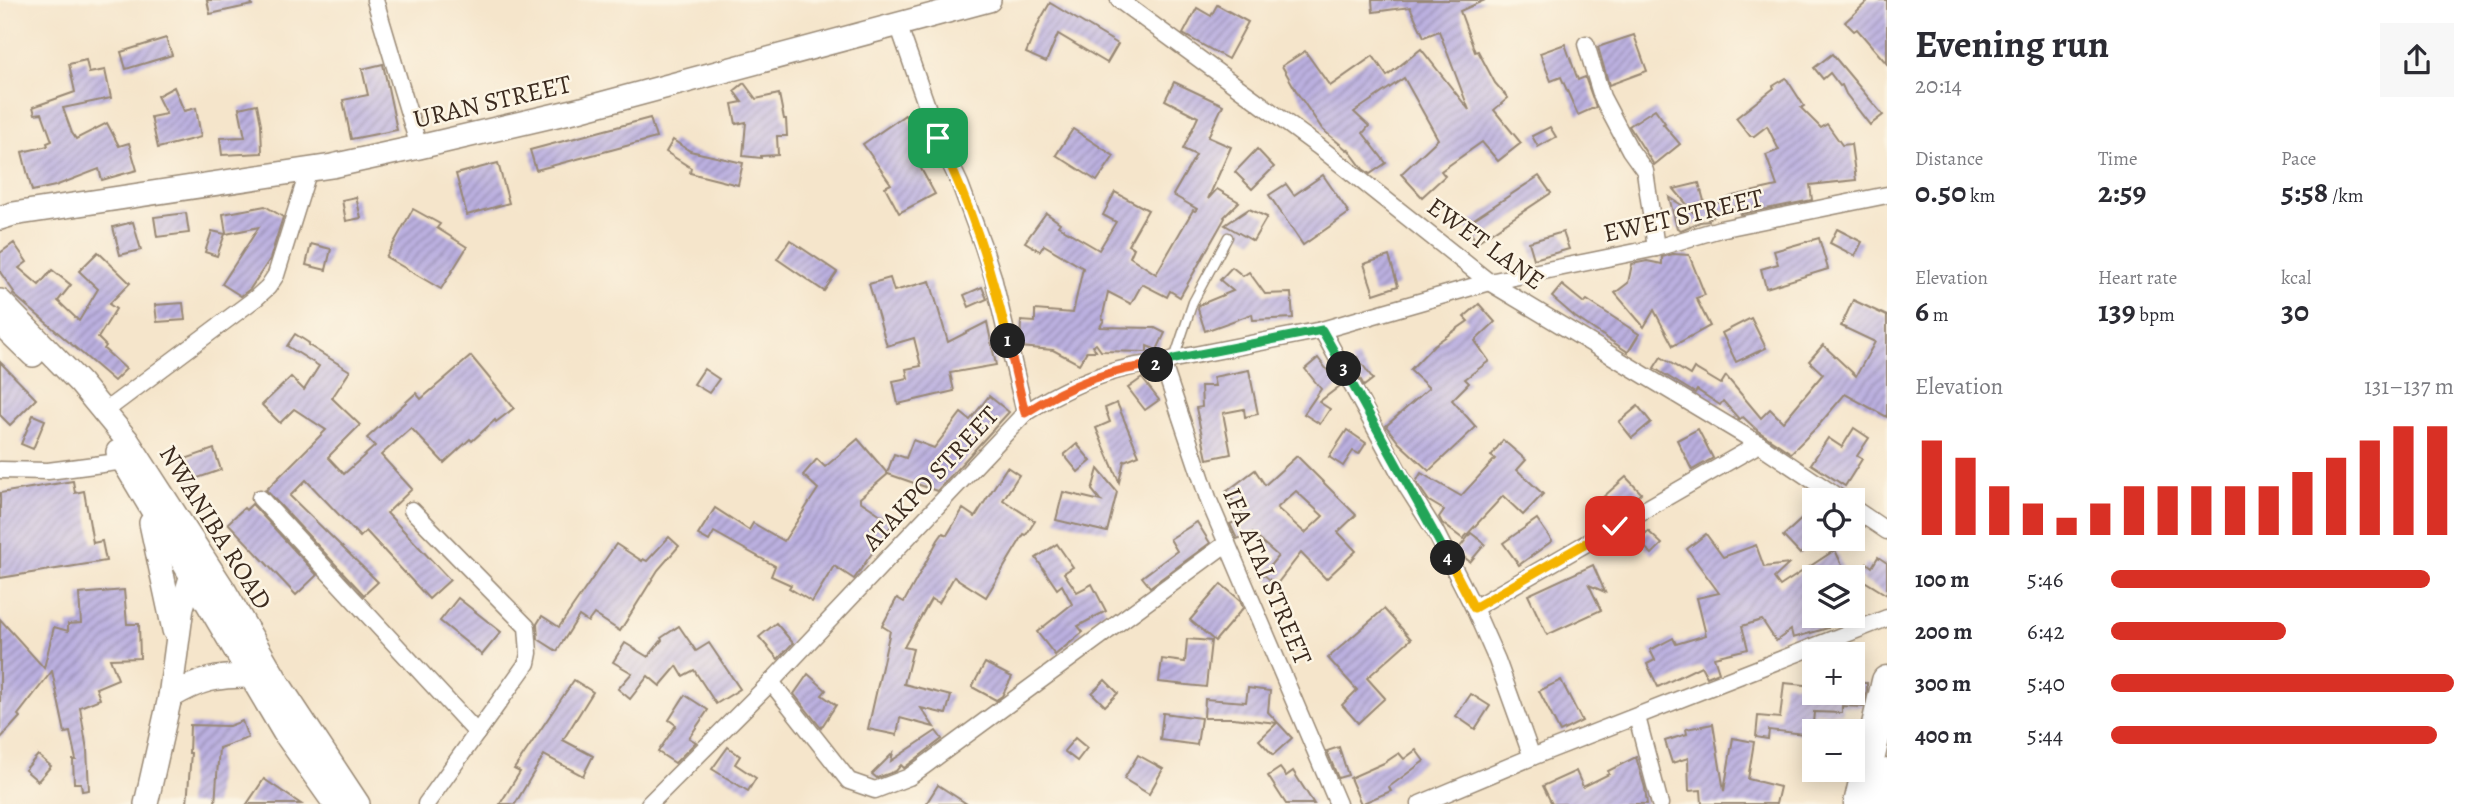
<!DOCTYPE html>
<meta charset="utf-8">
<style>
:root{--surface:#fff;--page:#f7f7f7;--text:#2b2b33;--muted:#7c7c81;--accent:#d93025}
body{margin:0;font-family:Alegreya,serif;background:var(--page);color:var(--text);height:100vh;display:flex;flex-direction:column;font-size:26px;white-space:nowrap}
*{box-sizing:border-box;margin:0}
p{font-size:23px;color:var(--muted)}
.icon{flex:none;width:38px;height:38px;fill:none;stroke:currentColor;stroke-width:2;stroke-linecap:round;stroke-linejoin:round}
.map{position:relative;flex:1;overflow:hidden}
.panel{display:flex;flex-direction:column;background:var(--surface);width:595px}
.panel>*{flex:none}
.controls{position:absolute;left:1802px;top:488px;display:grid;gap:14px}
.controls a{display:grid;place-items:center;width:63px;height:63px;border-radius:0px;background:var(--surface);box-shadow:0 4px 18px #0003;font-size:35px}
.pin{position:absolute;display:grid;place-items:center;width:60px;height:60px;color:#fff;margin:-30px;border-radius:14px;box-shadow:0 4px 10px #0006}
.km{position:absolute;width:35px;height:35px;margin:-18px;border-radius:50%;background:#222;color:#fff;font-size:19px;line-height:35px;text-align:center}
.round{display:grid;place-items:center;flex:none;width:74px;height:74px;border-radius:0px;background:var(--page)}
.headline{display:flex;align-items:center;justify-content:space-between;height:119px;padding:0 28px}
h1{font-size:38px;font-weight:700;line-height:52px}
.metrics{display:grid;grid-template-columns:repeat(3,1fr);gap:10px;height:119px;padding:7px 28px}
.metrics div{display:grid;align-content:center}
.metrics b{font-size:30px;font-weight:700}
.metrics small{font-size:19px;font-weight:400}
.metrics p{font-size:19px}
.chart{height:196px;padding:14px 28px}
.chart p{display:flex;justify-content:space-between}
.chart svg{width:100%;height:126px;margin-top:7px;stroke:var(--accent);stroke-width:6}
ul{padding:0 28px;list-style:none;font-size:23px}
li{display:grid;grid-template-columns:112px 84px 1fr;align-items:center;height:52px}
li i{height:18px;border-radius:9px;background:var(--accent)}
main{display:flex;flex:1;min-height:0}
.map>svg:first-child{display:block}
.building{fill:url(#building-hatch);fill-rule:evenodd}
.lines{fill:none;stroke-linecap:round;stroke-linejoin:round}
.lane-casing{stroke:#988874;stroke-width:11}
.street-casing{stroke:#988874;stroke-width:19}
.secondary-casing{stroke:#988874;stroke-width:26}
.highway-casing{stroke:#988874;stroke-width:33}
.lane{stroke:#fff;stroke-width:8}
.street{stroke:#fff;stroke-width:16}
.secondary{stroke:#fff;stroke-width:23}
.highway{stroke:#fff;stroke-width:30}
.split-1-casing{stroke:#fff;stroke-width:14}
.split-2-casing{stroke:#fff;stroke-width:14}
.split-3-casing{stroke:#fff;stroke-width:14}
.split-4-casing{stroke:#fff;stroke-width:14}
.split-5-casing{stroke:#fff;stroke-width:14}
.split-1{stroke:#f5b400;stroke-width:9}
.split-2{stroke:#f0652b;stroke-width:9}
.split-3{stroke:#22a559;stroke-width:9}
.split-4{stroke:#22a559;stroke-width:9}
.split-5{stroke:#f5b400;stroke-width:9}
.labels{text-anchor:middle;stroke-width:5;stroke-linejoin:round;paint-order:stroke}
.street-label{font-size:26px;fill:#3b2a1e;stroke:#fcf5e5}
</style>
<main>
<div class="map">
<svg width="1887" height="804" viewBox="0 0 1887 804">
<defs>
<pattern id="building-hatch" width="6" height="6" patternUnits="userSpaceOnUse" patternTransform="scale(1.75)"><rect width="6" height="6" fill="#bbb0e0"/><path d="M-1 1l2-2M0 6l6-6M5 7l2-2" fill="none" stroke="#998fb5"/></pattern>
</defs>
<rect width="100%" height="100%" fill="#fcf5e5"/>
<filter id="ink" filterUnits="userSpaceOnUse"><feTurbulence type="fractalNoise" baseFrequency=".0143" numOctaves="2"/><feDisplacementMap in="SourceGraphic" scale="14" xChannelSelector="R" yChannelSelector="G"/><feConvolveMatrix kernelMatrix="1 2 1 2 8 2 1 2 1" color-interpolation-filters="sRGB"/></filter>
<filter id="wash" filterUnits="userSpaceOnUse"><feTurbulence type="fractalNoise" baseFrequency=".00686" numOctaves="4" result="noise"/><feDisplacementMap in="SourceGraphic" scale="28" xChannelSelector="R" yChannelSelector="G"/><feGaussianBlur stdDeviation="1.57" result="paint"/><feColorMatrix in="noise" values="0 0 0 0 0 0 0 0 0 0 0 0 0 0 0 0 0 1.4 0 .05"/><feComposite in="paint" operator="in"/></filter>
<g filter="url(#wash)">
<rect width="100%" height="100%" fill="#f5e5cb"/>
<g id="blocks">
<g class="building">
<path d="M207 0H251L252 5 210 14Z"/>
<path d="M1372 0H1485L1460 11 1475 52 1478 51 1495 83 1508 98 1494 110 1521 143 1498 161 1482 142 1441 171 1445 176 1422 197 1401 174 1438 139 1404 78 1354 112 1369 126 1363 133 1386 163 1370 174 1363 169 1348 149 1347 150 1323 130 1298 94 1282 66 1305 51 1330 86 1373 56 1387 76 1421 49 1469 110 1439 31 1424 37 1410 7 1373 12Z"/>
<path d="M1869 0H1887V64L1857 29 1854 31 1845 22Z"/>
<path d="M1050 3 1118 44 1107 63 1058 34 1046 62 1026 53 1039 22Z"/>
<path d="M1217 5 1248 22 1228 59 1183 34 1197 8 1211 16Z"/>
<path d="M1634 35 1647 71 1609 85 1598 47Z"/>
<path d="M166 38 172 55 126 69 121 52Z"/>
<path d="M1565 44 1578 80 1585 77 1596 107 1578 115 1561 77 1551 81 1540 53Z"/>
<path d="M1832 54 1883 115 1870 125 1846 94 1842 85 1840 86 1830 73 1823 79 1814 68Z"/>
<path d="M86 60 89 73 105 70 111 98 63 108 72 133 76 139 107 123 119 146 129 143 137 170 102 180 99 169 55 186 32 191 22 152 48 146 47 143 52 141 42 113 35 114 33 107 75 92 69 64Z"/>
<path d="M383 64 397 130 351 139 343 100 368 95 362 69Z"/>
<path d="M1786 78 1804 106 1801 108 1821 128 1827 124 1842 145 1851 144 1856 180 1810 185 1812 200 1740 214 1738 205 1708 219 1709 221 1700 222 1681 230 1677 228 1669 197 1694 213 1674 189 1699 183 1706 208 1733 196 1777 186 1766 155 1779 150 1767 126 1754 136H1750L1736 118 1774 88 1773 86Z"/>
<path d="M1174 82 1223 105 1208 137 1231 147 1208 199 1217 189 1239 202 1224 217 1225 218 1180 297 1170 291 1167 297 1142 284 1131 304 1108 292 1102 319 1104 320 1100 327 1155 328 1165 333 1157 350 1147 346V352L1101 351 1096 344 1093 346 1096 351H1087L1079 364 1053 350 1020 347 1021 321 1035 322V310L1073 313 1083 268 1044 245 1040 251 1025 242 1046 213 1060 223 1058 226 1099 250 1116 222 1103 215 1115 192 1148 210 1128 245 1134 248 1130 257 1156 274 1193 210 1195 211 1197 209 1173 195 1196 155 1183 149 1198 117 1165 100Z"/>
<path d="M744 83 756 99 779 94 784 119H786L787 136H777L778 155 761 156V158L743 156 746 122 736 124 732 104 742 102 734 91Z"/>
<path d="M174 87 184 111 196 108 201 137 158 148 151 117 166 114 157 96Z"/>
<path d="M257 104 261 124 262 153 222 155 220 138 245 137 239 108Z"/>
<path d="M1655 109 1665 123 1663 124 1680 144 1654 165 1629 126Z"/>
<path d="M905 115 927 147 914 156 935 194 899 213 885 187 891 184 863 144Z"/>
<path d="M650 118 656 138 536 170 530 150Z"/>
<path d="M1550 127 1556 137 1538 147 1532 136Z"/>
<path d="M1073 129 1114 156 1097 181 1056 155Z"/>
<path d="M673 140 690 151 743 163 738 185 690 173 691 168 666 152Z"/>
<path d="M1257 149 1274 167 1252 189 1235 172Z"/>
<path d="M498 163 509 203 467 215 456 174Z"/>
<path d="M1323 175 1349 213 1303 245 1269 195 1286 184 1294 195Z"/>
<path d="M1539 176 1551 193 1477 242 1465 225Z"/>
<path d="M356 197 361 218 346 221 342 200Z"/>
<path d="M265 206 283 217 270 259 250 289 241 296 222 284 259 227 226 234 223 214Z"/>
<path d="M413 209 440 224 437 228 467 247 441 289 386 257Z"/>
<path d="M1249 209 1267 217 1253 241 1225 225Z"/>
<path d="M186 213 189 233 157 237 154 217Z"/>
<path d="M133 222 141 250 120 255 113 227Z"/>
<path d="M1837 229 1862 242 1855 256 1830 243Z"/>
<path d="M212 231 225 234 217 256 205 252Z"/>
<path d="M1563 232 1569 249 1534 259 1529 242Z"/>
<path d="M1819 238 1828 269 1766 288 1761 269 1778 264 1774 251Z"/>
<path d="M790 240 837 272 824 291 777 259Z"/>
<path d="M14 243 27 262 19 268 39 285 52 270 71 285 58 301 79 321 98 289 79 271 98 252 130 283 109 304 116 309 98 338 106 346 104 349 126 369 114 381 13 294 14 292 0 272V253Z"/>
<path d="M311 244 331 249 326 270 306 265Z"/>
<path d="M1673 254 1689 255 1705 295 1696 298 1710 326 1673 346 1654 310 1644 327 1615 293 1628 283 1632 264 1647 261 1662 264V257Z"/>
<path d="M1389 256 1398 286 1374 294 1364 264Z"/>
<path d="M1232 267 1243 276 1249 272 1265 294 1291 293 1293 318 1253 320 1252 314 1205 331 1198 309 1199 305 1233 291 1220 280Z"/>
<path d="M890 278 894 291 930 281 948 342 987 322 996 365 950 373 954 391 898 404 893 381 908 378 906 369 921 366 914 338 887 346 869 284Z"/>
<path d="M1562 285 1584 303 1587 300 1639 334 1628 352 1575 317 1552 297Z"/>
<path d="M982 287 987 299 969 307 964 295Z"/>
<path d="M1853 300 1887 316V417L1845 394 1818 426 1791 453 1758 431 1743 417 1739 419 1723 401 1720 405 1697 390 1695 393 1654 368 1661 357 1690 375 1694 368 1721 384 1726 376 1761 418 1770 409 1783 422 1823 374 1809 361 1823 345 1856 376 1875 342 1841 326Z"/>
<path d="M183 303 185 320 157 322 155 305Z"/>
<path d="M1479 304 1495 322 1475 341 1489 361 1465 379 1469 383 1452 400 1476 427 1429 471 1399 443 1386 426 1429 388 1410 370 1434 345 1468 321 1464 317Z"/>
<path d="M1751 318 1766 348 1736 362 1722 333Z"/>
<path d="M295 334 309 343 308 345 350 371 332 398 360 425 328 457 344 474 375 446 367 438 416 393 421 399 471 356 514 408 496 422 495 420 472 441 470 439 444 463 411 428 381 455 412 489 387 513 450 580 429 599 366 531 360 537 306 480 290 496 378 582 364 595 266 490 326 430 294 409 280 423 262 405 291 377 304 390 319 366 287 346Z"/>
<path d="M1357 357 1373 379 1364 386 1351 361Z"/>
<path d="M1318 358 1331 375 1334 374 1340 386 1319 402 1330 409 1320 424 1304 414 1321 389 1305 369Z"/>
<path d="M0 362 36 399 10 425 0 415Z"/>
<path d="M704 369 719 379 709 393 694 384Z"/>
<path d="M1249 370 1258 414 1245 417 1244 409 1223 413 1231 454 1207 459 1196 408 1202 407 1201 386H1215L1213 377Z"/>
<path d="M1142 378 1159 400 1145 410 1128 388Z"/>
<path d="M989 396 1009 412 937 491 888 474 860 498V501L893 523 854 579 834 566 812 602 789 588 791 585 771 576 775 566 714 532 709 541 698 535 715 508 749 530 753 523 784 541 818 489 803 475 817 459 825 467 858 439 887 473 894 454 906 458 913 440 934 448 961 413 970 420Z"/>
<path d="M1117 403 1139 455 1124 461 1119 482 1096 428 1110 422 1105 408Z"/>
<path d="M1638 406 1651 422 1632 438 1619 422Z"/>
<path d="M33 415 45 420 33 449 21 444Z"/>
<path d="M1854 428 1869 438 1857 456 1862 459 1845 486 1811 464 1828 438 1842 447Z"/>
<path d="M1698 429 1713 458 1692 470 1677 440Z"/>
<path d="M1347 430 1366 443 1359 454 1353 451 1343 466 1329 457Z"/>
<path d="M1503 440 1526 460 1517 470 1543 494 1523 515 1503 496 1463 539 1442 523 1439 517 1444 510 1429 501 1416 482 1421 473 1461 496 1495 459 1491 456Z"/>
<path d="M1077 444 1091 461 1078 472 1064 455Z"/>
<path d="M214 449 221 470 189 481 182 460Z"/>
<path d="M1297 456 1356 515 1338 532 1356 551 1326 579 1301 553 1276 585 1263 574 1278 556 1252 533 1237 539 1230 524 1246 517 1226 492 1255 470 1265 485ZM1296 491 1323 516 1305 533 1277 508Z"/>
<path d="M1007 467 1019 475 1003 500 1035 521 1026 535 1024 534 986 597 954 577 939 603 931 599 904 647 913 649 904 684 951 696 946 714 921 708 934 727 900 718 897 735 868 729 890 631 882 626 897 598 904 602 938 540 943 533 947 535 963 509 975 517Z"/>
<path d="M1098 469 1117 492 1107 532 1056 520 1063 492 1101 501 1092 490Z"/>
<path d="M1626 477 1641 493 1621 511 1603 522 1614 512 1602 498Z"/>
<path d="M73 481 75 493 84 491 93 543 102 541 106 561 0 578V493Z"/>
<path d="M252 504 317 575 296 595 228 523 244 508 246 510Z"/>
<path d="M1805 516 1815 527V541L1800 554 1783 536Z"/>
<path d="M1537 519 1552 541 1519 565 1503 543Z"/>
<path d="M1197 522 1210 543 1150 587 1142 577 1177 551 1170 539Z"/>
<path d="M1648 531 1662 544 1652 554 1638 541Z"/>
<path d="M1471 533 1485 544 1470 562 1457 551Z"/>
<path d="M1706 534 1723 557 1756 545 1764 567 1789 564 1774 578 1780 586 1835 550 1843 567 1827 578H1815V616H1845L1827 624 1828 628 1793 638 1791 630 1776 641 1762 620 1742 626 1748 649 1714 657 1719 672 1707 677 1701 666 1658 687 1647 664 1655 660 1650 650 1673 638 1676 644 1706 635 1697 598 1719 593 1687 549Z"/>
<path d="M669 537 679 546 658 570 620 631 594 614 588 622 579 616 557 651 538 639 537 624 542 616 559 627 616 544 642 561 643 559 647 561Z"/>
<path d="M1057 544 1073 567 1064 573 1077 592 1092 584 1106 611 1078 626 1083 632 1055 655 1037 632 1072 604 1062 585 1057 589 1036 558Z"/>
<path d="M1878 557 1887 563V595L1858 577 1867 563 1872 567Z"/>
<path d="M1593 565 1605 592 1589 585 1601 610 1547 635 1528 595Z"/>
<path d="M1221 584 1240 600 1243 608 1215 641 1190 620Z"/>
<path d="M124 590 127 624H139L140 658 110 659 118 679 96 688 100 699 80 707 87 750 89 790 82 791 81 783H74L73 760H76L70 732 65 733 52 671 18 715 20 717 0 739V619L44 668 54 627 68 631V624L81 623 79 594Z"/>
<path d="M458 598 501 632 482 655 440 621Z"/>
<path d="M1384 609 1411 639 1367 678 1385 698 1358 723 1342 705 1357 690 1328 658Z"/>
<path d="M776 623 793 643 778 659 759 637Z"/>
<path d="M679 626 696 651 709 643 740 689 716 704 694 670 683 676 677 666 660 686 648 676 630 699 618 689 632 673 613 662 625 643 648 657 662 640 661 638Z"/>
<path d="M1187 639 1211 641 1206 687 1159 682 1162 659 1185 662Z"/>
<path d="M985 663 1012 677 1002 696 996 700 972 687Z"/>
<path d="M808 674 826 690 822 695 836 705 821 728 794 694Z"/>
<path d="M574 680 593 692 563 740 593 756 583 776 544 755 515 804H500L520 772 514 769Z"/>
<path d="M1105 680 1118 693 1105 706 1092 693Z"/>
<path d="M1561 680 1582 721 1560 732 1539 691Z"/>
<path d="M1784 683 1815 686V693H1853V683H1867V690L1863 707 1842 706V713L1814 712 1812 735 1769 730 1768 739 1756 737 1758 716 1780 718Z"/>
<path d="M1248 688 1270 691 1268 712 1292 738 1273 755 1259 740 1277 723 1233 718H1204L1205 699 1246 702Z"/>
<path d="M1471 694 1490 706 1475 729 1456 716Z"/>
<path d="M685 695 708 710 689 738 696 742 675 763 658 752 676 725 669 720Z"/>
<path d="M1163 713 1201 718 1197 745 1160 740Z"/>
<path d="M242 721 248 738 219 748 215 804H187L191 753H189L190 725 229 726Z"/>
<path d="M1713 724 1724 791 1733 738 1754 742 1748 779 1780 787 1776 804H1702L1701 790 1689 791 1688 758 1672 763 1665 741 1687 734 1686 729Z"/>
<path d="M936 731 942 739 904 768 901 765 896 771 877 778 872 774 893 753 891 761Z"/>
<path d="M1075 738 1087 748 1077 761 1064 751Z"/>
<path d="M728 747 740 756 735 764 756 778 748 791 712 769Z"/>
<path d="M1339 747 1348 775 1338 778 1327 751Z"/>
<path d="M1416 750 1424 761 1389 787 1391 791 1361 804 1350 778 1384 763 1399 753 1404 759Z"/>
<path d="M38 755 51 766 38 781 25 770Z"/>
<path d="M1138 755 1163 769 1149 794 1124 779Z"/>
<path d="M1636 757 1645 788 1647 804H1552L1543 786 1576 771 1583 787 1609 774 1608 771Z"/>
<path d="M1280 768 1286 776 1293 771 1314 804H1286L1268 776Z"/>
<path d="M264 779 301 804H247Z"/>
<path d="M938 785 967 804H926Z"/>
</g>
</g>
</g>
<g filter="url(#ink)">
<use href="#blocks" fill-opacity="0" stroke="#988874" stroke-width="2"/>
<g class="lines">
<defs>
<path id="lane" d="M1174 359 1193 302 1228 237"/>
<g id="street">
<path d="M375 0 419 147"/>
<path d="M1119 0 1318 146 1489 282 1759 444 1842 500"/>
<path d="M898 24 938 138 960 184 983 246 993 277 1025 413"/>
<path d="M1586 44 1602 97 1630 150 1645 171 1656 248"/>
<path d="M1322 330 1407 487 1435 531 1474 608 1497 660 1532 757"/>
<path d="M1163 364 1209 501 1338 804"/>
<path d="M105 411 256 298 268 287 276 275 309 169"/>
<path d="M0 470 48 471 133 460"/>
<path d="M260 498 477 733"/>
<path d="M1853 508 1887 531"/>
<path d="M412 510 527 627 529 653 527 663 426 804"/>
<path d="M1474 608 1759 444"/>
<path d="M771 682 849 781 875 790 909 777 1227 543"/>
<path d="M1637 717 1660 804"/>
<path d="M649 804 771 682 1025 413C1056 393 1094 375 1131 367 1146 363 1159 366 1174 359L1322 330 1489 282 1656 248 1720 229 1887 195"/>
<path d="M1420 804 1532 757 1887 618"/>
</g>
<g id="secondary">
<path d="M0 218 13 214 332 166 419 147 582 109 989 0"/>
<path d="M0 301 80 383 127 440 224 590 278 683 358 804"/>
<path d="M0 323 33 355"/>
<path d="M118 452 284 732 335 804"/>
<path d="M151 523 174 630"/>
<path d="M170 697C201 679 215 676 251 676"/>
<path d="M146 804 170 697 182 607 194 568"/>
</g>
<g id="highway">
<path d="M1859 804 1887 681"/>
<path d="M1881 804 1887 774"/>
</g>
</defs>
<use href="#lane" class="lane-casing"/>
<use href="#street" class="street-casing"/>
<use href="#secondary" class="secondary-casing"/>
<use href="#highway" class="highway-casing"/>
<use href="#lane" class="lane"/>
<use href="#street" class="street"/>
<use href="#secondary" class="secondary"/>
<use href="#highway" class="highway"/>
</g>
</g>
<g class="lines" filter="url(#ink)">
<defs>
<path id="split-1" d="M938 138C971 206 991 267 1008 341"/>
<path id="split-2" d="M1008 341 1025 413C1064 388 1109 368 1156 365"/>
<path id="split-3" d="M1156 365 1163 364 1174 359 1322 330 1344 369"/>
<path id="split-4" d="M1344 369 1448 558"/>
<path id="split-5" d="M1448 558 1474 608 1615 526"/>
</defs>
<use href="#split-1" class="split-1-casing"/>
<use href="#split-2" class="split-2-casing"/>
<use href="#split-3" class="split-3-casing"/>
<use href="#split-4" class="split-4-casing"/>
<use href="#split-5" class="split-5-casing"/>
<use href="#split-1" class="split-1"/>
<use href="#split-2" class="split-2"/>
<use href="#split-3" class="split-3"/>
<use href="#split-4" class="split-4"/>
<use href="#split-5" class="split-5"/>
</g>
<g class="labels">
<g class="street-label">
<text transform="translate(492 101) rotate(-13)" y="9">URAN STREET</text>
<text transform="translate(1683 215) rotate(-13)" y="9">EWET STREET</text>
<text transform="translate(1486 243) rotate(36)" y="9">EWET LANE</text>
<text transform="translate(930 478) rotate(-47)" y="9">ATAKPO STREET</text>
<text transform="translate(216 527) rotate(58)" y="9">NWANIBA ROAD</text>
<text transform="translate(1268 576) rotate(67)" y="9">IFA ATAI STREET</text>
</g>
</g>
</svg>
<div class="controls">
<a><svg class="icon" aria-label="locate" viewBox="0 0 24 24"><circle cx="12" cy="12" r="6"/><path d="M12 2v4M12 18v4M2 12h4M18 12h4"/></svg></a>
<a><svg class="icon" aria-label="layers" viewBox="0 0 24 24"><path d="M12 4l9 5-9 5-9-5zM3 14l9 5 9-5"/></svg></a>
<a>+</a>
<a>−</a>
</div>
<div class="pin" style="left:938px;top:138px;background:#1e9e55"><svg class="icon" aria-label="arrive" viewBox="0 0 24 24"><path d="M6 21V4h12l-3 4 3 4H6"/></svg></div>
<div class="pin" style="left:1615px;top:526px;background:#d93025"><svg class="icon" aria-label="check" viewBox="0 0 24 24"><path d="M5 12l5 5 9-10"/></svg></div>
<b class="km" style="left:1008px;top:341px">1</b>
<b class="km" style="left:1156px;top:365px">2</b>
<b class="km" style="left:1344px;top:369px">3</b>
<b class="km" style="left:1448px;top:558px">4</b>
</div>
<section class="panel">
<div class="headline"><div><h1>Evening run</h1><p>20:14</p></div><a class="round"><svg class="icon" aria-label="share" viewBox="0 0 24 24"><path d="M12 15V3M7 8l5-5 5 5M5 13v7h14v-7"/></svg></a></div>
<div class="metrics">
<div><p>Distance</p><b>0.50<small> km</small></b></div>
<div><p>Time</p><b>2:59</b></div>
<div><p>Pace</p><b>5:58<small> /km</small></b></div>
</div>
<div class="metrics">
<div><p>Elevation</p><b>6<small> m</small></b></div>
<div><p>Heart rate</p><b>139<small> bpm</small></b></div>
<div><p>kcal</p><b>30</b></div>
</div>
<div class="chart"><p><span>Elevation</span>131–137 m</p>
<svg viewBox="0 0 160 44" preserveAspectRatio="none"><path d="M5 44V11M15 44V17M25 44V27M35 44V33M45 44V38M55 44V33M65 44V27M75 44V27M85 44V27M95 44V27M105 44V27M115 44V22M125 44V17M135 44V11M145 44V6M155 44V6"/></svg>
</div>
<ul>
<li><b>100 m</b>5:46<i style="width:93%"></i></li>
<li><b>200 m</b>6:42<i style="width:51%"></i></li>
<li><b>300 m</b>5:40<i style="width:100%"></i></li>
<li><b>400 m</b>5:44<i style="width:95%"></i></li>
</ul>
</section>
</main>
